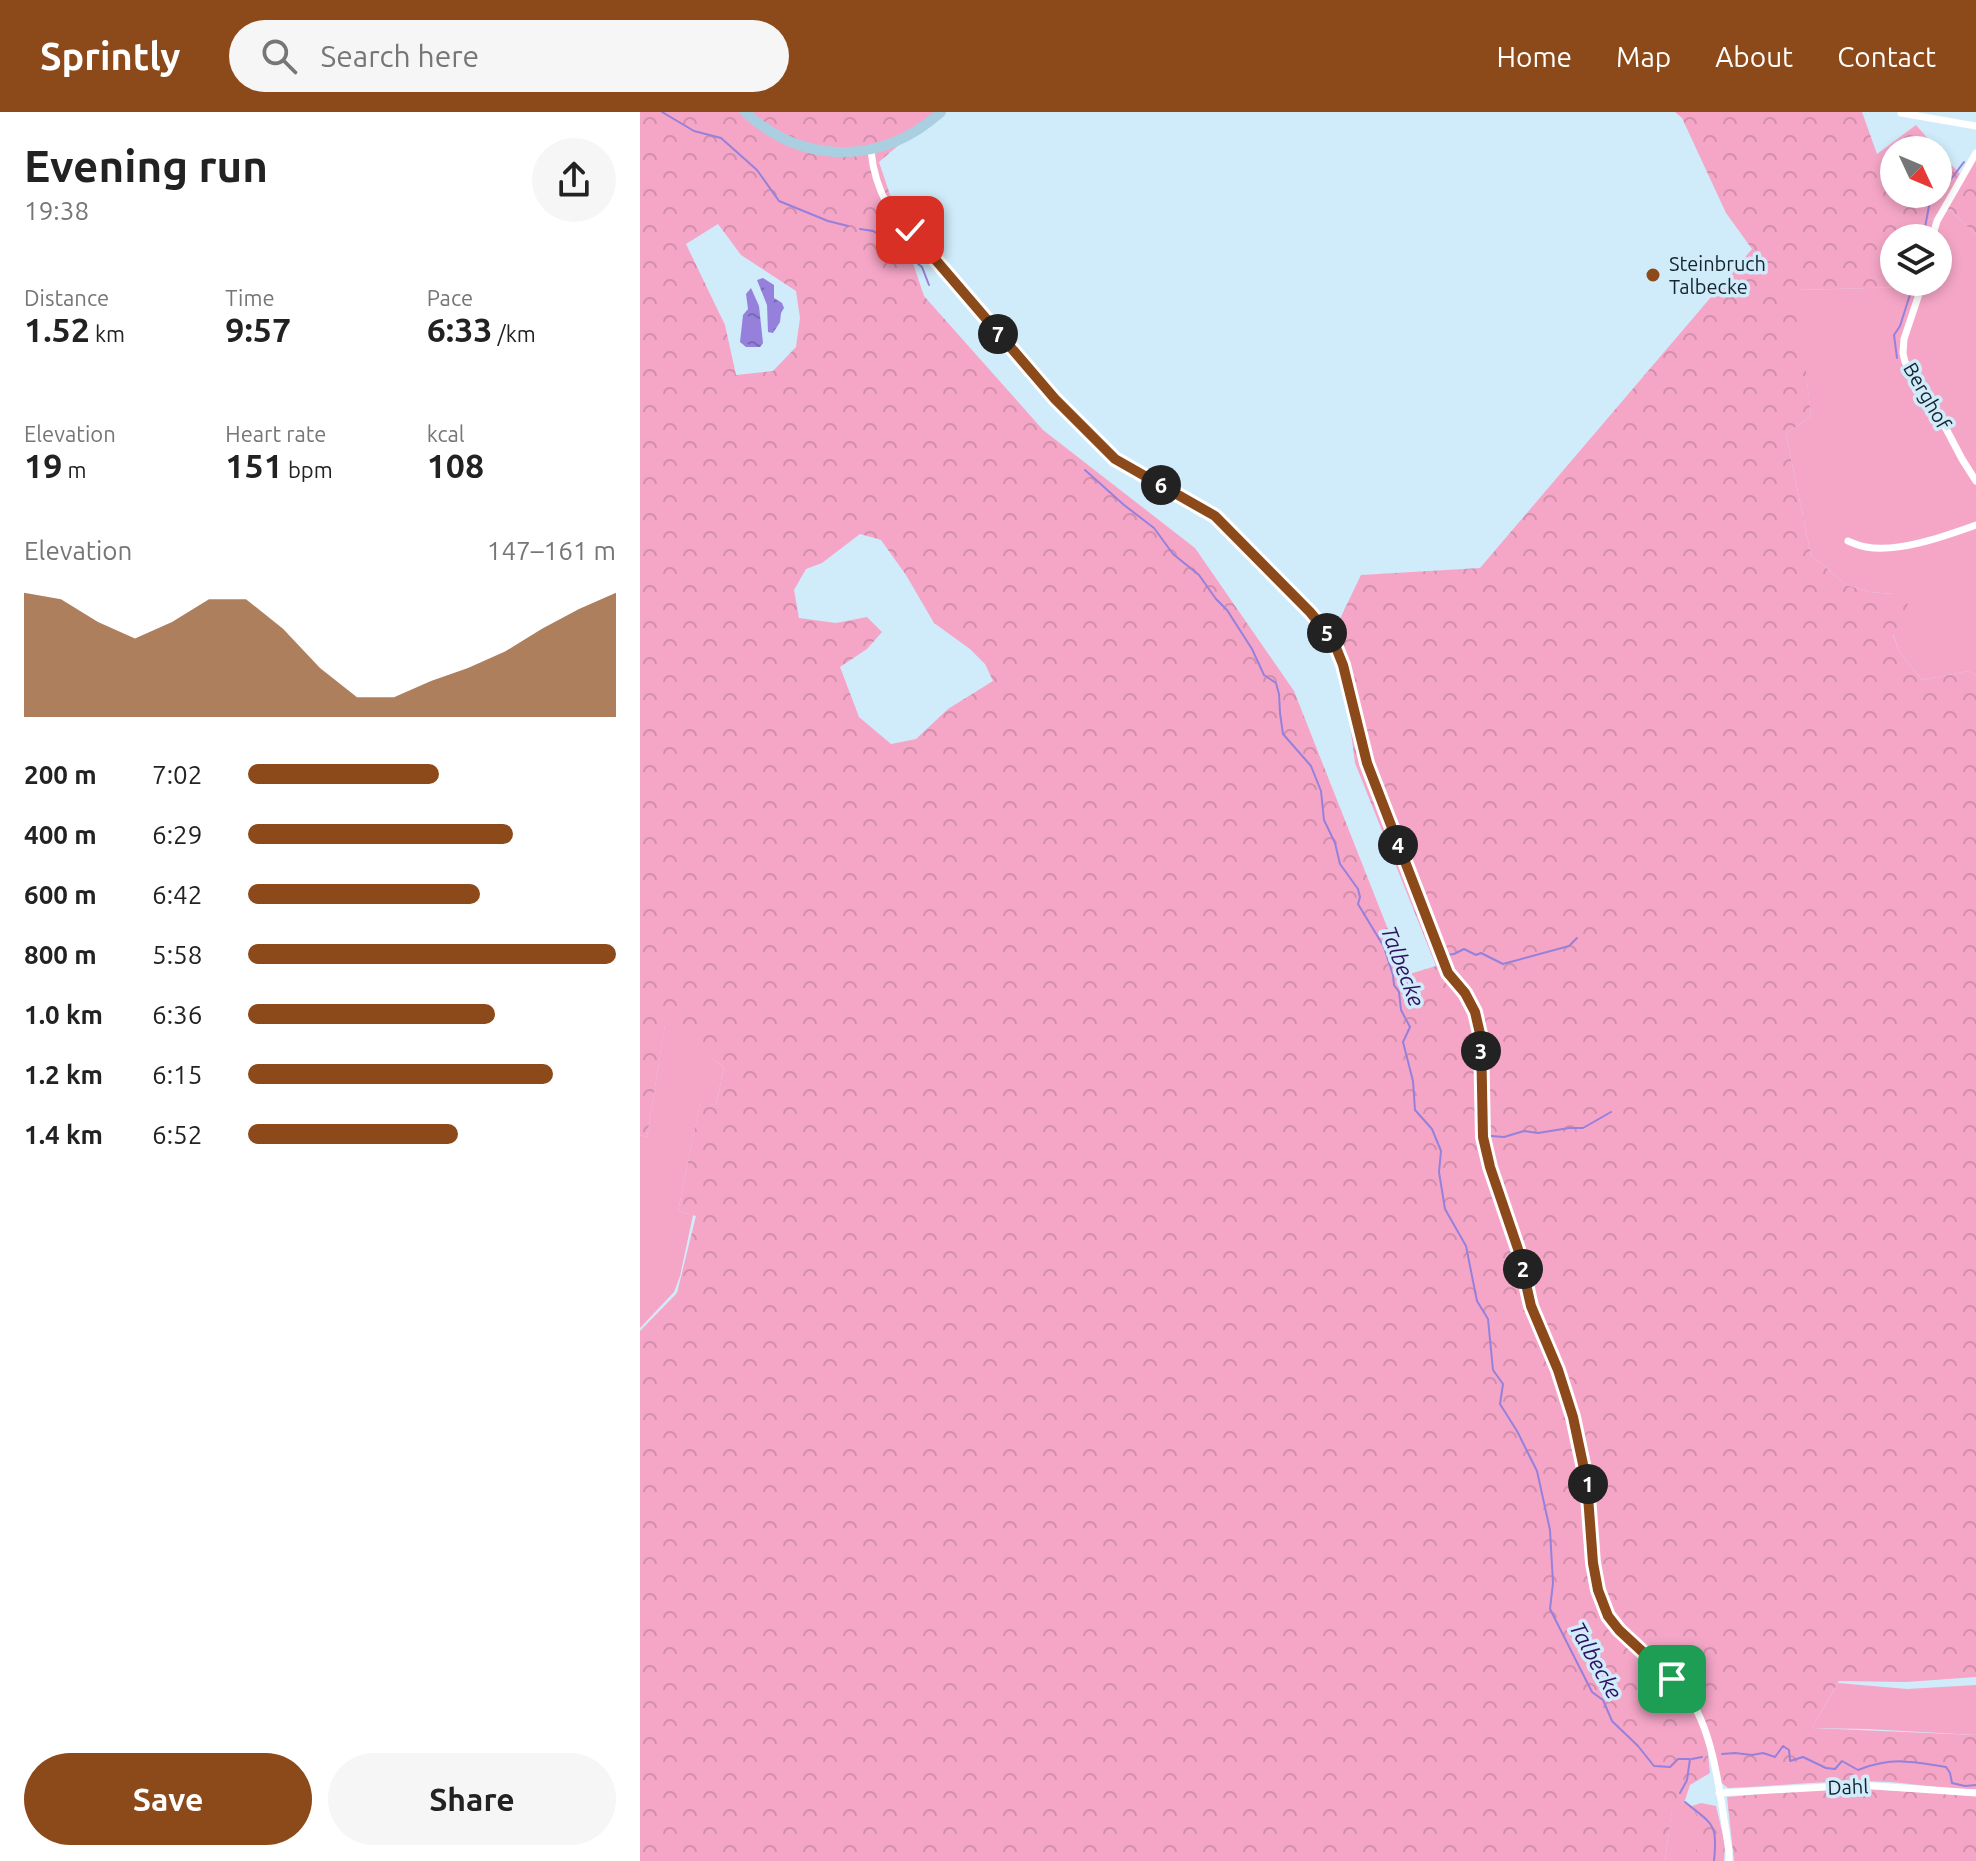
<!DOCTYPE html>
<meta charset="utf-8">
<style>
:root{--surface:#fff;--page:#f6f6f6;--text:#222;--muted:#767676;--accent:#8c4919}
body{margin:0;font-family:Ubuntu,sans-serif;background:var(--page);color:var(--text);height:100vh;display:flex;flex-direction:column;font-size:30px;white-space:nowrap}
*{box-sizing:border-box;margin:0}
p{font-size:26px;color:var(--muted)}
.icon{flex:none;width:44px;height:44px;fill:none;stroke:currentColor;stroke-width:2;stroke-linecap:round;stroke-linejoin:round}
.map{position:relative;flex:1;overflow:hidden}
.drawer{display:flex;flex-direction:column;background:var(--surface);width:640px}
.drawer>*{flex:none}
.needle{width:52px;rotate:134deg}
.tools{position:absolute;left:1240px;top:24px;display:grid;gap:16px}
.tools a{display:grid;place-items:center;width:72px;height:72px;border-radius:50%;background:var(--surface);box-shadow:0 4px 12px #0003;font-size:40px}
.pin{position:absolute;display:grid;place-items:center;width:68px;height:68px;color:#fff;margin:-34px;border-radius:16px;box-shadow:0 4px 12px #0006}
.km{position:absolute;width:40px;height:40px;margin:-20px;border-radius:50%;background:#222;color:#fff;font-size:22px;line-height:40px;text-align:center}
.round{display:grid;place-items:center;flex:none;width:84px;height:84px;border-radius:42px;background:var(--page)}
.summary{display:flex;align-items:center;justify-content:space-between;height:136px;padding:0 24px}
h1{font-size:44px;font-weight:700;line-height:60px}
.metrics{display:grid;grid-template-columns:repeat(3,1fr);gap:12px;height:136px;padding:8px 24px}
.metrics div{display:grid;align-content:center}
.metrics b{font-size:34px;font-weight:700}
.metrics small{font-size:22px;font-weight:400}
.metrics p{font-size:22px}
.chart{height:224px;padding:16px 24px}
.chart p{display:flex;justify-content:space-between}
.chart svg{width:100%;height:144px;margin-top:8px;fill:var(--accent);opacity:.7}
.action{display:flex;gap:16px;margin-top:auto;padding:16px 24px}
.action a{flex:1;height:92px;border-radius:48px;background:var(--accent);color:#fff;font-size:32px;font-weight:700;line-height:92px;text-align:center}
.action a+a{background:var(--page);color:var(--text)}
ul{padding:0 24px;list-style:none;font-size:26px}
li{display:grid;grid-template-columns:128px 96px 1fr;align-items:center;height:60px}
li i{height:20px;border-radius:10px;background:var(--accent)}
header{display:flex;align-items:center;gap:48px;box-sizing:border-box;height:112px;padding:0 40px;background:var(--accent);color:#fff}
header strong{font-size:38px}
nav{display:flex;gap:44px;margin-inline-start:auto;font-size:28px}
.search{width:560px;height:72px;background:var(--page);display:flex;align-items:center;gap:20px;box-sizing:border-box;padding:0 28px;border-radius:44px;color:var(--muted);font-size:30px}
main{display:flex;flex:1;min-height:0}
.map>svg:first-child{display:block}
.grass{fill:#f5a6c7}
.forest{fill:url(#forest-crowns);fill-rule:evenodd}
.water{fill:url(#water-ripples)}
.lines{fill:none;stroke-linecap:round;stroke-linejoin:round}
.stream{stroke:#9581dc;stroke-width:2}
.street{stroke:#fff;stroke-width:7}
.secondary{stroke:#aacfe0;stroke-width:10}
.route-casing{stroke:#fff;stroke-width:16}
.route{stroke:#8c4919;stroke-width:10}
.poi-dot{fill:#8c4919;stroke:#d0ebfa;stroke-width:3}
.labels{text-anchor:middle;stroke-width:7;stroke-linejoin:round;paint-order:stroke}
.poi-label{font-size:20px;fill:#13242e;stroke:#d0ebfa;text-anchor:start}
.street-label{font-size:20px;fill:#13242e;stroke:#d0ebfa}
.water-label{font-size:22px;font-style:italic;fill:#2f1162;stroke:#d0ebfa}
</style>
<header>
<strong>Sprintly</strong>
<div class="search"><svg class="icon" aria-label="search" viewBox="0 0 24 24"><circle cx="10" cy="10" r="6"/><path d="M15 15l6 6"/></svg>Search here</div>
<nav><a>Home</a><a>Map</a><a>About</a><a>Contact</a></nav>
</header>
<main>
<section class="drawer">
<div class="summary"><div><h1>Evening run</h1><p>19:38</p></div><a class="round"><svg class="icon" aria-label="share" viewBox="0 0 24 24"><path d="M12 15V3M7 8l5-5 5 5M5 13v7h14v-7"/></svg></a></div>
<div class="metrics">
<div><p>Distance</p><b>1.52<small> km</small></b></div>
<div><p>Time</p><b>9:57</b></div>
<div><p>Pace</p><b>6:33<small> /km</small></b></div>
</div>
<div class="metrics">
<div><p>Elevation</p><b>19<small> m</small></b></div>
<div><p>Heart rate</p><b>151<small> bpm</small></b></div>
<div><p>kcal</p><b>108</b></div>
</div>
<div class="chart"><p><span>Elevation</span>147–161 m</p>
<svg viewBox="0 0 160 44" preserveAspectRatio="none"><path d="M0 44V6L10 8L20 15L30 20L40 15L50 8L60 8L70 17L80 29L90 38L100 38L110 33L120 29L130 24L140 17L150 11L160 6V44z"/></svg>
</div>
<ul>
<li><b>200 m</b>7:02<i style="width:52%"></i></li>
<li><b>400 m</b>6:29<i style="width:72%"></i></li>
<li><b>600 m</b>6:42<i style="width:63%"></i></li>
<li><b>800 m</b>5:58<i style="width:100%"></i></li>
<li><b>1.0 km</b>6:36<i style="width:67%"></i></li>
<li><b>1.2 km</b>6:15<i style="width:83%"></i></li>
<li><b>1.4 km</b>6:52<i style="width:57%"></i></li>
</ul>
<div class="action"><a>Save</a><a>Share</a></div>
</section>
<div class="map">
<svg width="1336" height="1749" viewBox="0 0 1336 1749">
<defs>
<pattern id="forest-crowns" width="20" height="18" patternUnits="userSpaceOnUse" patternTransform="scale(2)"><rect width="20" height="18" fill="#f5a6c7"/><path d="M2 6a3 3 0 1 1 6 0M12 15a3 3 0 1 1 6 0" fill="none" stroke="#d18fab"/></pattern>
<pattern id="water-ripples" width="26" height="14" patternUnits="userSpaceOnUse" patternTransform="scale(2)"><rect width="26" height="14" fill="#9581dc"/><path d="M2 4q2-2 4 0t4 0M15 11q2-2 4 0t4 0" fill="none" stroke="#7869b3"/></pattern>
</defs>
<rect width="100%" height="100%" fill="#d0ebfa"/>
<g class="grass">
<path d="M1310 98 1336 123V563L1328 559 1282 568 1259 539 1253 522V482L1230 480 1206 473 1171 443 1146 322 1171 304 1156 178 1266 175 1267 170H1298V126H1274L1275 115Z"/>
<path d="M25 912 84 955 76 993 60 992 38 1099 53 1103 40 1164 34 1180 0 1216V1023L7 1025Z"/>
<path d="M1198 1571 1267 1577 1336 1573V1623L1227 1617 1172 1616Z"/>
<path d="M1044 1691 1052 1694 1056 1703V1749H1025L1032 1697Z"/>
</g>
<g class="forest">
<path d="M0 0H297L239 50 284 184 403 318 555 436 654 579 766 863 796 854 715 651 697 513 721 463 840 456 1112 137 1086 101 1042 6 1035 0H1222L1237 42 1276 13 1298 38H1254V82H1298V38L1320 62 1332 42 1336 41V123L1310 98 1275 115 1274 126H1254V170H1267V175L1157 178 1171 304 1146 322 1171 443 1206 473 1230 480 1253 482 1269 490 1253 523 1259 539 1282 568 1328 559 1336 563V1565L1266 1570 1199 1569 1172 1616 1336 1623V1677C1307 1678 1278 1672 1249 1670 1196 1667 1141 1674 1088 1676L1079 1669 1075 1644 1068 1642 1070 1661 1050 1673 1044 1691 1032 1698 1025 1749H0V1219L37 1181 56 1104 38 1099 60 991 76 993 84 955 25 913 7 1025 0 1023ZM78 112 101 143 156 179 160 206 156 235 133 259 96 263 85 213 46 132ZM220 422 241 428 266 463 294 511 330 537 345 552 353 569 308 597 276 627 251 632 219 605 200 555 227 537 242 520 227 505 196 511 159 506 154 478 166 457 182 451Z"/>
<path d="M1174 1677H1220L1336 1683V1749H1094L1087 1685Z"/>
<path d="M1061 1691 1076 1694 1085 1732 1084 1749H1056V1703L1052 1694Z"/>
</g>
<g class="water">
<path d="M123 166 134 173V186L142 191 144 196 141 201 140 210 133 221 128 220 127 193 117 168Z"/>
<path d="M111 176 119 194 123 231 120 235H106L100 230 103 203 108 197 106 182Z"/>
</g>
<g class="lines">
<g class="stream">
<path d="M22 0 54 19 81 26 117 58 139 89 188 109 208 114"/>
<path d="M1298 70 1311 67 1324 50"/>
<path d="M220 117 233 119 250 129 282 155 289 173"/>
<path d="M1283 126 1289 94 1294 82"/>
<path d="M1257 246 1254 223 1260 214 1274 170"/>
<path d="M445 358 484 393 514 416 533 442 559 463 576 487 587 498 612 537 624 563 636 571 639 582 640 601 643 622 671 654 681 679 684 708 695 731 700 752 718 777 720 785 718 792 744 835 753 863 754 873 759 880 761 898 770 915 763 930 773 969 775 998 792 1017 801 1039 799 1060 805 1097 826 1134 837 1189 848 1207 853 1258 863 1272 860 1292 877 1319 897 1359 910 1418 913 1471 910 1497 952 1580 963 1588 972 1609 998 1634 1014 1654 1030 1655 1038 1647H1050L1047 1668 1040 1681"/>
<path d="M807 843 814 842 824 837 836 843 841 841 863 852 929 834 937 826"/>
<path d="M851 1024 864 1025 884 1019 898 1021 929 1016H943L971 1000"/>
<path d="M1082 1642 1095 1641 1112 1643 1123 1641 1135 1645 1143 1634 1149 1638 1150 1649 1163 1645 1186 1656 1195 1657 1202 1649 1218 1658C1250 1645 1273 1649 1306 1655L1310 1661 1312 1671 1325 1674 1336 1673"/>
<path d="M1052 1647 1062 1645"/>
<path d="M1045 1690C1073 1713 1078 1711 1074 1749"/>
</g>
<g class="street">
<path d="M1261 1 1336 14"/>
<path d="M231 39C233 60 238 76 248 94L415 287 475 347 575 404 670 500 693 528 703 553 727 651 808 861C819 873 830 885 835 901 849 945 836 994 847 1039 854 1073 869 1105 878 1138 884 1157 886 1178 892 1197 905 1233 923 1267 933 1304 942 1336 947 1367 950 1400 952 1426 950 1453 958 1478 975 1534 1022 1544 1050 1587 1076 1626 1081 1693 1089 1739V1749"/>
<path d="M1292 126 1297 109 1336 41"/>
<path d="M1283 170 1264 227 1263 241 1265 250 1283 273 1322 347 1336 369"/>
<path d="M1208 429C1213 431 1220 434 1226 435 1259 441 1305 424 1336 413"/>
<path d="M1079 1681 1221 1673 1336 1681"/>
</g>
<path class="secondary" d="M105 0C164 54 242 53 301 0"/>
</g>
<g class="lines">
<defs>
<path id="route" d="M270 118 415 287 475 347 575 404 670 500 693 528 703 553 727 651 808 861 825 881 835 900 841 926 843 1025 850 1055 878 1137 891 1194 918 1258 933 1305 947 1371 953 1451 958 1478 968 1504 979 1518 1032 1567"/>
</defs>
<use href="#route" class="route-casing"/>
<use href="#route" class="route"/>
</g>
<circle class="poi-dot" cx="1013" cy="163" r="8"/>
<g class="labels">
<g class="poi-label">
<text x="1029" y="159">Steinbruch<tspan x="1029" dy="23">Talbecke</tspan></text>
</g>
<g class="street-label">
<text transform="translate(1287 284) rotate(60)" y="7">Berghof</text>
<text transform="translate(1208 1675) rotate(-2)" y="7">Dahl</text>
</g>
<g class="water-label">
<text transform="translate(763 854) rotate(69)" y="8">Talbecke</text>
<text transform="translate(956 1548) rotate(61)" y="8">Talbecke</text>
</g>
</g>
</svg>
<div class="tools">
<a><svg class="needle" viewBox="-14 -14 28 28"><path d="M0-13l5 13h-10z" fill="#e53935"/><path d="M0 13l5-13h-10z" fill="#767676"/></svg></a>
<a><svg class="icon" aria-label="layers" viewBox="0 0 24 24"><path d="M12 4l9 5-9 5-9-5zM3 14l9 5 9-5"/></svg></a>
</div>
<div class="pin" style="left:1032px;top:1567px;background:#1e9e55"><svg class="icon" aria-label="arrive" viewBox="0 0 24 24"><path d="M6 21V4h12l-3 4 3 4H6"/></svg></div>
<div class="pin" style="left:270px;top:118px;background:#d93025"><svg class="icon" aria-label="check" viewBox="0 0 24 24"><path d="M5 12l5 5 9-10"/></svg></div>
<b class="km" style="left:948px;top:1372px">1</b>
<b class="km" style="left:883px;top:1157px">2</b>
<b class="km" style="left:841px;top:939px">3</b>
<b class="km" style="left:758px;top:733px">4</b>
<b class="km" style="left:687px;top:521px">5</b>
<b class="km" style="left:521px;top:373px">6</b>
<b class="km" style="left:358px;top:222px">7</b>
</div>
</main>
